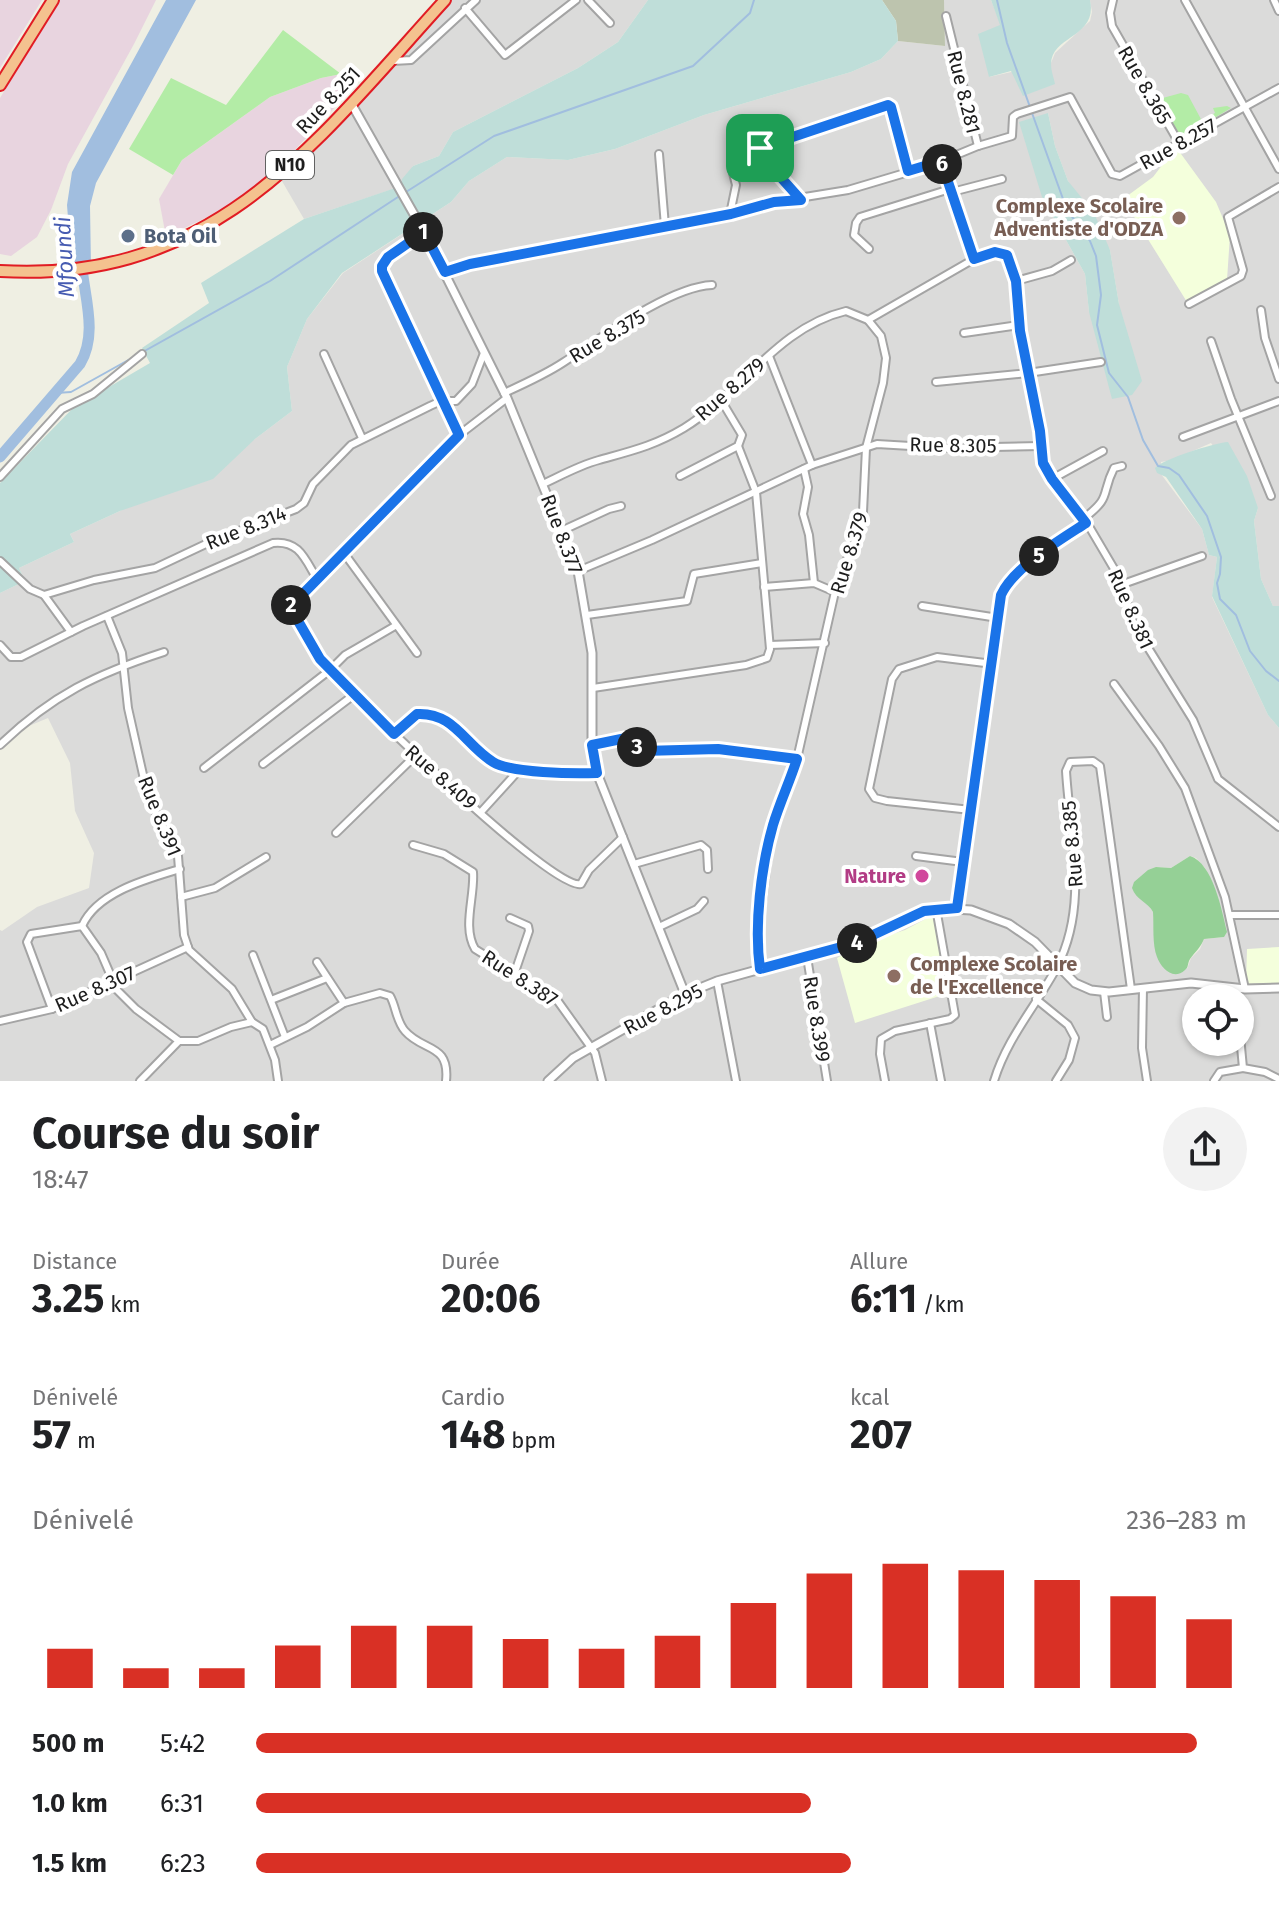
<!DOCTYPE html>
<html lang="fr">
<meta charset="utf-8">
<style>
:root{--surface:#fff;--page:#f2f2f2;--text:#202124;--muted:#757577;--accent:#d93025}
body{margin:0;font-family:"Fira Sans",sans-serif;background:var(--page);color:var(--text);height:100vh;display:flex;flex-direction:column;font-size:30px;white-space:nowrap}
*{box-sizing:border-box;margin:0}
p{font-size:26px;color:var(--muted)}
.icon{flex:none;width:44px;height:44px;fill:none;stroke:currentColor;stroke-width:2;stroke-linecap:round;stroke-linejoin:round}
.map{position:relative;height:1081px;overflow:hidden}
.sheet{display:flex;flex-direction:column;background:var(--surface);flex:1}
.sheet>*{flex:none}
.buttons{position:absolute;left:1182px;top:984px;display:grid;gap:16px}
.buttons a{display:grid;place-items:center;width:72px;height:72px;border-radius:50%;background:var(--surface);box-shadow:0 2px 6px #0004;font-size:40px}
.pin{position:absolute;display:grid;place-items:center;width:68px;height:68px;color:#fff;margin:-34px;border-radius:16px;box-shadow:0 4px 12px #0006}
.km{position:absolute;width:40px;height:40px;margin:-20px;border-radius:50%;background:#222;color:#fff;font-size:22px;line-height:40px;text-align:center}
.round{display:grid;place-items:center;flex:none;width:84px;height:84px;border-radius:42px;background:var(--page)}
.headline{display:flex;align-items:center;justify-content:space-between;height:136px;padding:0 32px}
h1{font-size:44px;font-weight:700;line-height:60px}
.metrics{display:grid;grid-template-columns:repeat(3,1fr);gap:12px;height:136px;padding:8px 32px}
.metrics div{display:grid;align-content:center}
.metrics b{font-size:40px;font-weight:700}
.metrics small{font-size:22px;font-weight:400}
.metrics p{font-size:22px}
.chart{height:224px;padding:16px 32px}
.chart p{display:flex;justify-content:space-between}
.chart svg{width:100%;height:144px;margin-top:8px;stroke:var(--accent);stroke-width:6}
ul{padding:0 32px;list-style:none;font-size:26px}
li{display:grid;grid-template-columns:128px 96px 1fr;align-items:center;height:60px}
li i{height:20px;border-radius:10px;background:var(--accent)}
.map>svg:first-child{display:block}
.residential{fill:#dbdbda;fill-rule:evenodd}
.industrial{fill:#e8d4df}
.education{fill:#f4ffdc}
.construction{fill:#bdc4ae}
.grass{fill:#b3eca6}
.forest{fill:#95d096}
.wetland{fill:#bfded9}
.water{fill:#a1bedf}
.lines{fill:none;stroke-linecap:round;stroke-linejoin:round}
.stream{stroke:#a1bedf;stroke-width:2}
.river{stroke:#a1bedf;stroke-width:11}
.minor-casing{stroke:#a4a4a4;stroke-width:10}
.tertiary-casing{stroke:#a4a4a4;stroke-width:11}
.trunk-casing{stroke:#e11c24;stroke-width:14}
.minor{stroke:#fff;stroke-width:6}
.tertiary{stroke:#fff;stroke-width:7}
.trunk{stroke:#f4c28f;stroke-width:10}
.route-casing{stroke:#fff;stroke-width:16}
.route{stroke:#1a73e8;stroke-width:10}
.education-dot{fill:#8d6e63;stroke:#fff;stroke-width:3}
.service-dot{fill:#5c6f8a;stroke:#fff;stroke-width:3}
.hotel-dot{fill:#d1479c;stroke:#fff;stroke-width:3}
.labels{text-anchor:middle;stroke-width:8;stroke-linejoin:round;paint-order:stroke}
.shield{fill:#fff;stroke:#616161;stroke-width:2}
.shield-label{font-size:18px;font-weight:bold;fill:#1d1d1d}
.street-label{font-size:20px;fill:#1d1d1d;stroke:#fff}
.education-label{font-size:20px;font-weight:bold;fill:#785e54;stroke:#fff;text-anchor:end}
.service-label{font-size:20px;font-weight:bold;fill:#4e5e75;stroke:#fff;text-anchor:start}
.hotel-label{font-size:20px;font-weight:bold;fill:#b23c85;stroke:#fff;text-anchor:end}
.water-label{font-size:22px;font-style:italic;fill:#465bb1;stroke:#fff}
</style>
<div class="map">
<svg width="1279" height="1081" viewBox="0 0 1279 1081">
<rect width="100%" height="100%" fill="#efefe3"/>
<g class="residential">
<path d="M445 0H648L618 42 578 68 453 132 439 156 413 166 402 186 304 219 279 176Z"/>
<path d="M944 0H991L1001 25 989 77 1051 63 1055 53 1090 21 1092 12 1090 0H1279V606H1273L1261 579 1254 521 1258 508 1211 443 1172 460 1161 462V474L1202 529 1209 555 1217 557 1212 597 1268 715 1279 728V1081H0V930L2 931 37 907 89 888 94 853 75 811 70 763 48 718 0 738V593L25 581 19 568 74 542 70 534 120 511 255 439 292 411 287 367 307 319 343 273 451 202 469 181 507 157 568 160 615 149 704 115 851 72 881 59 898 41 945 46ZM1048 113 1055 146 1068 181 1110 250 1119 304 1089 312 1085 274 1042 197ZM1190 856 1196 858 1205 868 1224 937 1204 939 1200 949 1191 958 1187 969 1150 907 1156 867 1171 868ZM1196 998H1240V1042H1196Z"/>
</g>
<g class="industrial">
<path d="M0 0H42L0 68Z"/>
<path d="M60 0H156L134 44 68 164 51 210 37 237 11 256 0 254V98Z"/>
<path d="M341 74 353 88 276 170 222 210 166 237 159 199 182 160 270 97 321 78Z"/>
</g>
<g class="education">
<path d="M1176 147 1216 202 1230 235 1227 280 1187 302 1123 199 1153 177Z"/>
<path d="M933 915 949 993 855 1023 837 958 865 943 905 930Z"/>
<path d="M1279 947V983L1246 984 1247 949Z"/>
</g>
<path class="construction" d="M882 0H944L945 46 898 41 896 21Z"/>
<g class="grass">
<path d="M283 30 341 74 321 78 270 97 182 160 173 175 129 149 171 78 226 105Z"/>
<path d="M1181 93 1188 95 1202 121 1215 113 1213 108 1227 106 1231 108 1186 135 1179 134 1159 99Z"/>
</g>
<path class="forest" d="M1190 856C1213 863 1222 911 1227 932L1224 937 1204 939C1201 947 1195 952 1190 959 1187 964 1189 967 1185 970 1173 981 1161 968 1157 957 1152 944 1154 926 1153 912 1148 902 1136 900 1132 888L1134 882 1148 870 1156 867 1171 868Z"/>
<g class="wetland">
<path d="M648 0H882L896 21 898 41 881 59 851 72 704 115 615 149 568 160 507 157 469 181 451 202 342 273 307 319 287 367 292 411 255 439 213 479 120 511 70 534 74 542 19 568 25 581 0 593V483L73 408 150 363 142 348 209 303 201 283 304 219 401 186 402 179 413 166 439 156 453 132 578 68 618 42Z"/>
<path d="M991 0H1090C1098 38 1052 35 1051 64 1051 71 1054 78 1055 84L1023 96 1011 71 989 77 978 34 1000 25Z"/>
<path d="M1048 113 1055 146 1068 181 1094 213 1110 250 1119 304 1142 381 1132 395 1112 399 1089 312 1085 274 1042 197 1019 122Z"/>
<path d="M1228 442 1247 476 1258 508 1254 521 1261 579 1273 606H1279V728L1268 715 1212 596 1217 557 1209 555 1202 529 1166 477 1157 473 1155 468C1163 459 1214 443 1228 442Z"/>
</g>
<path class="water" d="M166 0H196L96 183 90 206 91 267 72 269 67 205 72 172Z"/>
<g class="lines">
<g class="stream">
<path d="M997 0 1007 43 1030 107"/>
<path d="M1032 113 1067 210 1090 241 1096 256 1101 295 1097 325 1109 373 1128 397 1143 440 1158 466 1169 468 1179 475 1207 516 1221 557 1220 574 1217 583 1220 599 1236 615 1250 651 1266 671 1279 681"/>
<path d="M406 192 494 136 693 66 750 13 754 0"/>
<path d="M56 393 71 392 270 281 401 195"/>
</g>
<path class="river" d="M0 457 80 364C99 332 83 294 81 258"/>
<defs>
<g id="minor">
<path d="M588 0 610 23"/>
<path d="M1113 0 1110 13 1112 26 1179 143"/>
<path d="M1185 0 1279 169"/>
<path d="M1274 0 1279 11"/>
<path d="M465 8 505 55 576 0"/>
<path d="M393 61 411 60 476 0"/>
<path d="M978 146 1012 136 1013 117 1017 114 1070 97 1112 174 1120 176 1279 88"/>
<path d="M659 154 665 226"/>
<path d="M941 161 974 259"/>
<path d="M952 192 1002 179"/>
<path d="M801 200 759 153 760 148 885 106 891 107 908 171"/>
<path d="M730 214 736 185 732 169"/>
<path d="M424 232 388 257 382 266V271L459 435"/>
<path d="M869 249 854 235 856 223 860 217 950 189"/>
<path d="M1071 260 1052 271 1016 281 1020 331 1043 463 1052 479 1090 528 1123 584 1130 615 1137 630 1193 720 1218 779 1279 827"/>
<path d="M445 272 470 264 592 239 731 214 774 202 848 190 932 165 978 146 946 16"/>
<path d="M1189 304 1241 276 1243 270 1228 217 1279 187"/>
<path d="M1261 310 1265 338 1279 379"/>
<path d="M964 333 1019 325"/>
<path d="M1211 341 1231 399 1271 496"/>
<path d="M324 354 362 438"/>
<path d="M769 356 812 465"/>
<path d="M936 382 1028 373 1101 362"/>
<path d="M504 393C524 384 546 374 564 362 601 338 669 287 712 285"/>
<path d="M507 398 459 435 361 536 292 602C288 614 312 649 321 660 349 692 553 892 581 884L589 870 623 837"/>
<path d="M1183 437 1279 401"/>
<path d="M804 469 808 487 803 514 809 535 814 583"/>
<path d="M680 476 738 446 742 435 721 400"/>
<path d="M0 477 62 409 93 394 142 354"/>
<path d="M1052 479 1103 451"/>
<path d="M543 484C560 476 580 465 599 460 631 451 654 446 684 428 741 393 778 327 846 311L868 320"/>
<path d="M1083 519C1113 496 1100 496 1114 468L1122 466"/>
<path d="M561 531 609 509 621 506"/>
<path d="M344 553 417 653"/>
<path d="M0 561 30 589 44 595 71 632"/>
<path d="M578 571 652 540 812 465 877 444 944 448 1041 446"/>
<path d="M1123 584 1202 556"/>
<path d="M764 587 814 583 835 592"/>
<path d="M44 595 94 580 155 568 208 543 296 509 304 503 313 484 351 445 430 406 441 401H456L472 384 484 353"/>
<path d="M922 606 998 618 957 908"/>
<path d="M587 615 687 601 694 574 762 563"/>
<path d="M107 616 122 653 128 708 146 788 151 803 178 856 184 935 189 950 232 989 252 1022 263 1029 275 1060 278 1081"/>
<path d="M998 618C999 610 999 600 1002 592 1013 569 1064 537 1086 523"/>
<path d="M0 645 11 657H21L83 626 273 543C299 540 305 559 317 579"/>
<path d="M770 645 825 643"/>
<path d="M1114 684 1159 746 1185 788 1225 897 1245 989"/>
<path d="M593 688 746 665 767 658 770 649 756 492 738 446"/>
<path d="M394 734C432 695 446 719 479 750 484 755 490 762 498 764 527 774 566 775 597 773"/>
<path d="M0 745C52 695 96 674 164 652"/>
<path d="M592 745 631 737 643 751 718 749 797 759"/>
<path d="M263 764 355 694"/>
<path d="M204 768 330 670 345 655 395 626"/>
<path d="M971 810 887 801 875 798 869 789 892 679 899 669 937 657 993 664"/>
<path d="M481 812 520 769"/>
<path d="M336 833 416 755"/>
<path d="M413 845 444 854 473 872C475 896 462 927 475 949L557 1000 595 1053 602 1081"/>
<path d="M916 856 963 862"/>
<path d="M634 864 701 845 707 850 708 869"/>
<path d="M181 897 215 888 266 857"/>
<path d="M1230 915H1279"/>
<path d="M510 918 528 926 529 931 515 972"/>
<path d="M82 926C97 892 147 879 180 869"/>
<path d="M659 927 697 909 704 901"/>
<path d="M253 955 285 1037"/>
<path d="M807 957 827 1081"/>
<path d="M317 962 344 1003 380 993 390 996C396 1006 396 1021 405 1031 423 1052 450 1043 446 1081"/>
<path d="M760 969 758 932 770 840 797 759 837 583 859 531 863 512 866 448 883 383 886 358 881 336 868 320 974 259 995 252 1007 255 1016 281"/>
<path d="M717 981 736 1081"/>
<path d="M1143 988 1142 1048 1147 1081"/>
<path d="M1104 992 1107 1017"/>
<path d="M1036 999 1068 1025 1075 1038 1069 1060 1056 1081"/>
<path d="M271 1000 327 978"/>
<path d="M52 1009 27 942 31 934 82 926 101 953 117 990 136 1009 179 1041H198L231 1027 252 1022"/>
<path d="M0 1021 52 1009 188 947"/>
<path d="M930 1023 941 1081"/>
<path d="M1240 1036 1243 1068 1265 1072 1279 1079"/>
<path d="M270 1045 307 1027 344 1003"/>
<path d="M140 1081 179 1041"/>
<path d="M885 1081 880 1054 881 1039 895 1031 950 1019 955 1015 936 908"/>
<path d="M994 1081C1007 1038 1036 1006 1057 967 1089 904 1070 838 1066 771L1070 762 1093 761 1100 766 1131 989"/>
<path d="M1214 1081 1220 1072 1243 1068"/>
</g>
<g id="tertiary">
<path d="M351 103 424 232 507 398 578 571 592 653V745L597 773 685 994"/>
<path d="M548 1081 573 1058 685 994 717 981 856 943 924 911 936 908 971 910 1009 924 1035 942 1075 983 1091 990 1109 992 1191 983 1245 989 1279 988"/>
</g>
<g id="trunk">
<path d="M0 85 53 0"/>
<path d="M0 271C215 284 315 143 445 0"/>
</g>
</defs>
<use href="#minor" class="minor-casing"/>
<use href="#tertiary" class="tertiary-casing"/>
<use href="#trunk" class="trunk-casing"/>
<use href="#minor" class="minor"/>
<use href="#tertiary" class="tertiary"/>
<use href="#trunk" class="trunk"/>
</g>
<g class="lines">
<defs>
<path id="route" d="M888 105 891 107 908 171 941 161 974 259 995 252 1007 255 1016 281 1020 331 1040 431 1043 463 1052 479 1086 523C1060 540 1014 567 1001 595L957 908 924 911 856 943 760 969C754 925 761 867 773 825 780 802 790 781 797 759L718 749 643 751 631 737 592 745 597 773C574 774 511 773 493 762 465 745 454 712 417 714L394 734 320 659 290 607 459 435 382 271V266L388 257 424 232 445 272 470 264 731 214 774 202 801 200 759 153 760 148Z"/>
</defs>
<use href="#route" class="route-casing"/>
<use href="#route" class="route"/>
</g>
<g class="education-dot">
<circle cx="1179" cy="218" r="8"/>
<circle cx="894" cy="976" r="8"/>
</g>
<circle class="service-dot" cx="128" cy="236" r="8"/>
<circle class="hotel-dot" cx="922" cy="876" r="8"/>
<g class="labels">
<rect class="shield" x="266" y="151" width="48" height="28" rx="6"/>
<g class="shield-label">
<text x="290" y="171">N10</text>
</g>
<g class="street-label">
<text transform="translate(1145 85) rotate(60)" y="7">Rue 8.365</text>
<text transform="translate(964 92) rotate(76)" y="7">Rue 8.281</text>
<text transform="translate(328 100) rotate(-47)" y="7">Rue 8.251</text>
<text transform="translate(1178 144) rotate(-29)" y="7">Rue 8.257</text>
<text transform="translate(607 336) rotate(-31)" y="7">Rue 8.375</text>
<text transform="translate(730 389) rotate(-41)" y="7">Rue 8.279</text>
<text transform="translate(953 445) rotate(1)" y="7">Rue 8.305</text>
<text transform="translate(246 528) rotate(-22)" y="7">Rue 8.314</text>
<text transform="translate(562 534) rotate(69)" y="7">Rue 8.377</text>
<text transform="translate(849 553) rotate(-73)" y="7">Rue 8.379</text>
<text transform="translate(1131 609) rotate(66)" y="7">Rue 8.381</text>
<text transform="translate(441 777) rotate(41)" y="7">Rue 8.409</text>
<text transform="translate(160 816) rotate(68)" y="7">Rue 8.391</text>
<text transform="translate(1072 844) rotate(-95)" y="7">Rue 8.385</text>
<text transform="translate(520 978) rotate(33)" y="7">Rue 8.387</text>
<text transform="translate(95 989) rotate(-24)" y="7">Rue 8.307</text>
<text transform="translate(663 1009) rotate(-28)" y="7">Rue 8.295</text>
<text transform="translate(817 1019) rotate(81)" y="7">Rue 8.399</text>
</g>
<g class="education-label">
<text x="1163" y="213">Complexe Scolaire<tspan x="1163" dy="23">Adventiste d'ODZA</tspan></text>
<text x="910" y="971" text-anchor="start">Complexe Scolaire<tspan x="910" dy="23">de l'Excellence</tspan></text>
</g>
<g class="service-label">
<text x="144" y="243">Bota Oil</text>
</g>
<g class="hotel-label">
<text x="906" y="883">Nature</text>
</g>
<g class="water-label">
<text transform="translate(64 257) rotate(-93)" y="8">Mfoundi</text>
</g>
</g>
</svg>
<div class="buttons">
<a><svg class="icon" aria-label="locate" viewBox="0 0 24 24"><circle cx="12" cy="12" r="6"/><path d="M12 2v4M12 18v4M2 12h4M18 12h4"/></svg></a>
</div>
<div class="pin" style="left:760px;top:148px;background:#1e9e55"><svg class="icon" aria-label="arrive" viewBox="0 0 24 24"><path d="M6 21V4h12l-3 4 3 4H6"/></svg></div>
<b class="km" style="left:423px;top:232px">1</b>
<b class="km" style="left:291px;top:605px">2</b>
<b class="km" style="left:637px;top:747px">3</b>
<b class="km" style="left:857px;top:943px">4</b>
<b class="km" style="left:1039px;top:556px">5</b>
<b class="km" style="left:942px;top:164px">6</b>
</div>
<section class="sheet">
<div class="headline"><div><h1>Course du soir</h1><p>18:47</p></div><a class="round"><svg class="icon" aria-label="share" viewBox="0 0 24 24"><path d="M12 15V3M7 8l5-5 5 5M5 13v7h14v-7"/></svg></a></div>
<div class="metrics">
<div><p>Distance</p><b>3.25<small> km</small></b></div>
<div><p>Durée</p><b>20:06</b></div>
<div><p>Allure</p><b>6:11<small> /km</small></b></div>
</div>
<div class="metrics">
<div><p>Dénivelé</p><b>57<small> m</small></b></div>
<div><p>Cardio</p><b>148<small> bpm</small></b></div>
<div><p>kcal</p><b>207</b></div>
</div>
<div class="chart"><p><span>Dénivelé</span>236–283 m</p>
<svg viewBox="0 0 160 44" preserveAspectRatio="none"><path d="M5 44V32M15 44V38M25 44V38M35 44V31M45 44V25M55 44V25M65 44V29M75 44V32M85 44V28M95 44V18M105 44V9M115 44V6M125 44V8M135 44V11M145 44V16M155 44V23"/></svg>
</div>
<ul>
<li><b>500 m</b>5:42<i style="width:95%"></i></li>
<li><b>1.0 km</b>6:31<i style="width:56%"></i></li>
<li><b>1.5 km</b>6:23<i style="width:60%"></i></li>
</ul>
</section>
